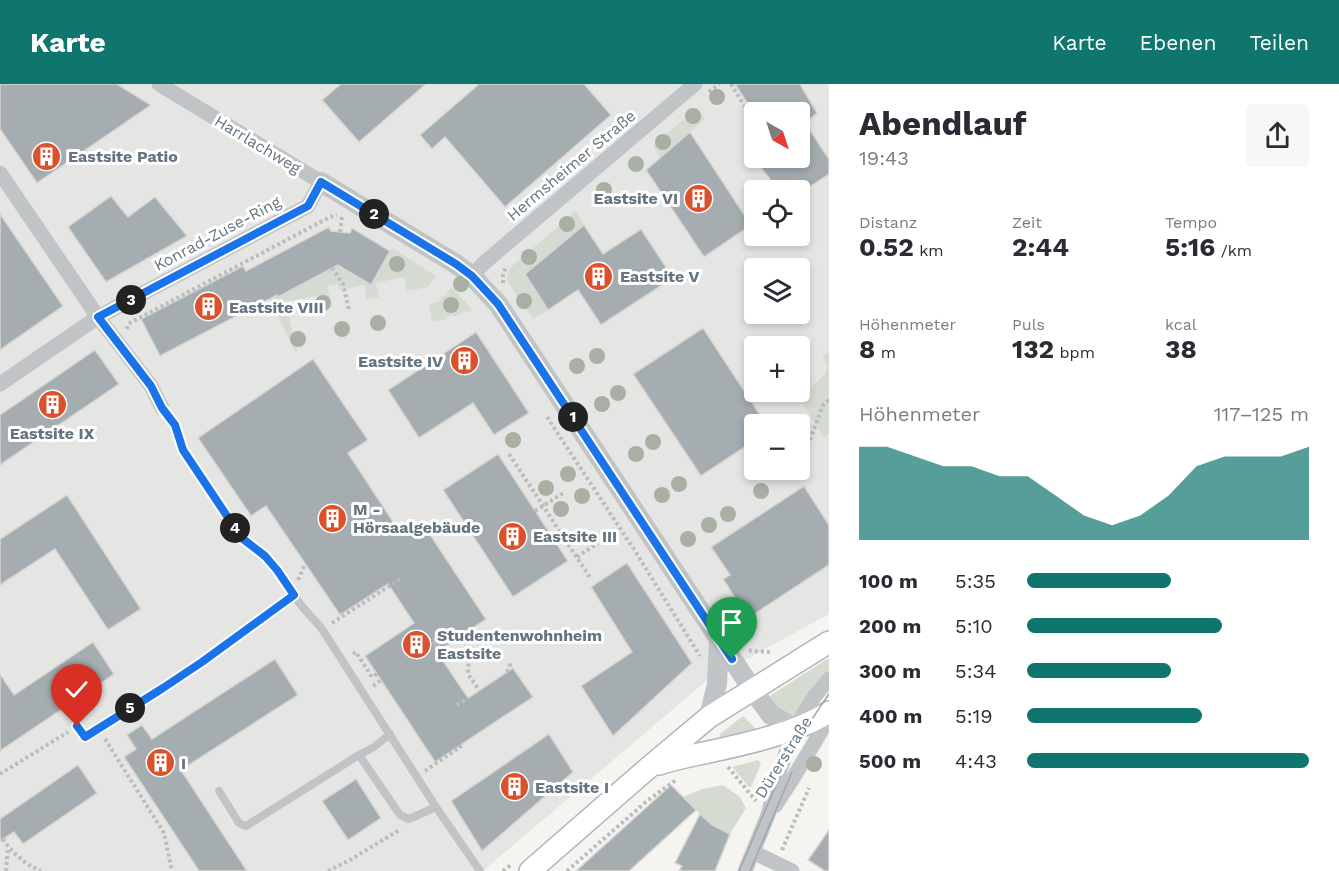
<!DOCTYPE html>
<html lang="de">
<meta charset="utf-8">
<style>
:root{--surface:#fff;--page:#f7f7f7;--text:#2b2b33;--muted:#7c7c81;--accent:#0f766e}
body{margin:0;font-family:"Work Sans",sans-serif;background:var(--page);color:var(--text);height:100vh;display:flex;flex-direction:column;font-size:22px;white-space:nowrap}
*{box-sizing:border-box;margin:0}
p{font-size:20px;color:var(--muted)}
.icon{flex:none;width:33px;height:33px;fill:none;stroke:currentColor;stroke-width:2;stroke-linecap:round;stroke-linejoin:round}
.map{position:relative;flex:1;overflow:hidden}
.panel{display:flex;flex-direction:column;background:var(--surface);width:510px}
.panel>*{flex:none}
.needle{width:39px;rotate:141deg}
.tools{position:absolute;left:744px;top:18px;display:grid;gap:12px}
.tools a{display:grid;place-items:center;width:66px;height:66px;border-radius:6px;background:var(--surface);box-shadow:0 3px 9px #0003;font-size:30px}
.pin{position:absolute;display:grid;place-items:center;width:51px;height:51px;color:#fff;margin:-62px -26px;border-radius:50% 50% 50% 0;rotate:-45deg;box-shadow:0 0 6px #0007}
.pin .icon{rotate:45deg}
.km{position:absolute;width:30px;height:30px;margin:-15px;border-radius:50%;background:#222;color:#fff;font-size:16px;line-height:30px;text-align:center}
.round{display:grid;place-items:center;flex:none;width:63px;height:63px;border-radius:6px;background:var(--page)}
.head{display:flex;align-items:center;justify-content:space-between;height:102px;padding:0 30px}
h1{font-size:33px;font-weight:700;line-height:45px}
.stats{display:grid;grid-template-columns:repeat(3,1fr);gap:9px;height:102px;padding:6px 30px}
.stats div{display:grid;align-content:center}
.stats b{font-size:26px;font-weight:700}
.stats small{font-size:16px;font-weight:400}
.stats p{font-size:16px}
.chart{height:168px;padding:12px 30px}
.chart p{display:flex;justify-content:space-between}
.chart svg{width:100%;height:108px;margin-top:6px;fill:var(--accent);opacity:.7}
ul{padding:0 30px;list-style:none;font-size:20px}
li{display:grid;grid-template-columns:96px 72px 1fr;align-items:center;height:45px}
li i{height:15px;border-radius:8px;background:var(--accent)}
header{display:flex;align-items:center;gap:36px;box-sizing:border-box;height:84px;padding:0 30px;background:var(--accent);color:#fff}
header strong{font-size:28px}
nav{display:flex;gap:33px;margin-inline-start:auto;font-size:21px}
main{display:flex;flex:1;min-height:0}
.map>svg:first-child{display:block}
.built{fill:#e5e6e4;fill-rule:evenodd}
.green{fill:#d6dbd2}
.building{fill:#a5adb1;stroke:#d6d6d4;stroke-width:1.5}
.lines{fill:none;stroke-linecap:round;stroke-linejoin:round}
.secondary-casing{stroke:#b0b6b9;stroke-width:24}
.path{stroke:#babcbe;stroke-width:4;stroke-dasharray:3 3;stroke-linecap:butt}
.service{stroke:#c0c4c7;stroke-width:8}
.minor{stroke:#c0c4c7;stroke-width:15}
.tertiary{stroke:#c0c4c7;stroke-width:20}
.secondary{stroke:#fff;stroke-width:21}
.tram{stroke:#9fa6aa;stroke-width:1.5}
.tree{fill:#a7b0a3}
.route-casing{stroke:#fff;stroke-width:12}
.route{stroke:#1a73e8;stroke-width:8}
.labels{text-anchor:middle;stroke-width:6;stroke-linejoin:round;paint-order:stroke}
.street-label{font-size:16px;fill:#657580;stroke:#fff}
.poi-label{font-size:16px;font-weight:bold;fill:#657580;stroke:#fff;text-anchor:start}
</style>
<header>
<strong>Karte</strong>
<nav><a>Karte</a><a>Ebenen</a><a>Teilen</a></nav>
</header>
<main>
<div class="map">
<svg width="829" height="787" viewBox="0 0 829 787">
<rect width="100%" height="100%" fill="#f5f4f1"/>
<path class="built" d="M0 0H829V530L705 598 483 787H0ZM754 28H800V74H754ZM754 106H800V152H754ZM754 184H800V230H754ZM754 262H800V308H754ZM754 340H800V386H754Z"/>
<g class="green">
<path d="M697 24 705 35 660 74 653 61Z"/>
<path d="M576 127 584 141 525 190 548 226 533 235 508 198 507 192 511 183Z"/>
<path d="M392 164 436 192 428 203 407 207 404 193 376 199 379 213 367 215 364 201 339 206 337 200 327 202 332 223 325 225 321 211 285 218 297 266 296 269 255 186 338 181 371 201Z"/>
<path d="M452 203 473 227 465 228 453 233 452 230 444 236 432 237 429 220 438 218Z"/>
<path d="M829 268V350L824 354 803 320 810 304 825 290 827 280 822 273Z"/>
<path d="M829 574V586L799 629 791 632 780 629 770 616 771 611Z"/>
<path d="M743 632 756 645 722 654 720 653V650Z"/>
<path d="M758 676 761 680 751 703H749L732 683Z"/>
<path d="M723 701 740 713 746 724 730 750 712 741 683 713 702 705Z"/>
</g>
<g class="building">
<path d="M0 0H117L151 21 37 99 0 45Z"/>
<path d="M341 0H426L359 58 322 16Z"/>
<path d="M479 0H584L611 31 505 123 445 53 432 65 420 51Z"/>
<path d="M735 0H800L817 29 805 39 829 75V90L805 106H778L754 74H800V28H753Z"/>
<path d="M690 48 751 141 704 173 646 86Z"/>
<path d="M111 112 128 133 155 113 187 152 106 198 68 143Z"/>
<path d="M0 130 63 222 0 266Z"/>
<path d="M584 141 603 170 641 145 673 194 601 241 578 206 548 226 525 190Z"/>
<path d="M329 143 331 147 350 149 352 144 390 167 371 201 338 181 278 213 277 211 160 272 141 235 243 182 246 187Z"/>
<path d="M703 244 766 340H754V357L701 392 633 290Z"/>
<path d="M476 248 529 329 494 351 473 319 419 354 388 306Z"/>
<path d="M95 266 119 300 0 381V331Z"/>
<path d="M313 275 368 356 348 369 401 450 421 437 486 535 437 568 468 614 513 584 533 613 435 678 365 572 414 539 388 500 340 531 266 422 251 432 198 354Z"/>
<path d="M498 370 568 477 513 513 443 406Z"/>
<path d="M804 402 829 441V481L748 534 723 495 730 491 711 463Z"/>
<path d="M67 411 141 525 108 546 55 465 0 501V455Z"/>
<path d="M627 479 692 579 613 652 581 602 632 568 591 503Z"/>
<path d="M93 558 114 590 0 667V590L14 611Z"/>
<path d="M275 575 298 611 181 686 247 787H199L124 673 136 665 127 651 142 641 152 655Z"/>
<path d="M549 650 573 688 482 767 451 717Z"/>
<path d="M78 681 97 709 23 760 14 748 0 757V735Z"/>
<path d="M356 695 381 734 348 756 322 717Z"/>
<path d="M671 701 696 726 629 787H576Z"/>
<path d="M700 730 712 741 730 750 715 787H679L682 782 675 779Z"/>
<path d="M829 746V787H825L808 776Z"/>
</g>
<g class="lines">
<defs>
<g id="secondary">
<path d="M659 680C677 674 695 671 713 667 750 659 798 648 829 628"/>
<path d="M530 787 647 685 709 633 829 558"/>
</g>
</defs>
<use href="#secondary" class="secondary-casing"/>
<g class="path">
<path d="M731 0 754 37"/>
<path d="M709 8 719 0"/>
<path d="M340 148 342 133"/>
<path d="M332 184 343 200 349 226"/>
<path d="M503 199V191L506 183"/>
<path d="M127 245 128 240 330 133 337 131"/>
<path d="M547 333 635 467 700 572"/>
<path d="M810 356 823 321 829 316"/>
<path d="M509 370 591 495"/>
<path d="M535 427 565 408"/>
<path d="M577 473 598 459"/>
<path d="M298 496 305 480"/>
<path d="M332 539 402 494"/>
<path d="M461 552 469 564 468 590 479 606"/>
<path d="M433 560 454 546 456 550 435 563"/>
<path d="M749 566 752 567 772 568"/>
<path d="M353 570 356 568 372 593 377 590"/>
<path d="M507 588 510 581 511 585"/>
<path d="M373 602 381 596"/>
<path d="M457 621 468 614"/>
<path d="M105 655 164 749 172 787"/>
<path d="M728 683 756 717"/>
<path d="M425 687 460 663 459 661"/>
<path d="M0 690 68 648"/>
<path d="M3 755C12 769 26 781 41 787"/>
<path d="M782 766 809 704"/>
<path d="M6 787 8 763"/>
<path d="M328 787 350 776 401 745"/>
<path d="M503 787 512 780"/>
<path d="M567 787 647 717 676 696"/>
</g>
<g class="service">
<path d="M162 324 175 341 183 366 235 444 243 455 265 472 277 486 300 520 322 545 436 723 480 787"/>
<path d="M77 642 85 653 163 604 203 578 294 511"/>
<path d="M359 671 400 731 409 735 436 723"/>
<path d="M219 707 239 739 246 742 359 671 374 663 390 650"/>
</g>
<g class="minor">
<path d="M0 89 98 233 151 302 162 324"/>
<path d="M472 192 484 179 695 0"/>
<path d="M0 300 98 233 308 122 321 98 159 0"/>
<path d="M775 722 792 696 829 634"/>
<path d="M753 768 792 787"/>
<path d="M745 787 768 731 778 692 795 644 814 613 829 595"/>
</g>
<g class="tertiary">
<path d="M321 98 456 180 472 192 498 220 752 605 771 631 795 644"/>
<path d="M709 633 717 600 719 557"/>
</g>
<use href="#secondary" class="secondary"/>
<g class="tram">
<path d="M739 787C755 752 768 716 786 681 798 656 813 633 829 610"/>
<path d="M750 787 792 688"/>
</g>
</g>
<g class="tree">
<circle cx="717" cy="13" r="8"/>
<circle cx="693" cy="32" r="8"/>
<circle cx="663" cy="58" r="8"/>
<circle cx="636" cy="80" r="8"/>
<circle cx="604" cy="106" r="8"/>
<circle cx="567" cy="140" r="8"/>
<circle cx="529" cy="173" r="8"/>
<circle cx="397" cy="180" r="8"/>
<circle cx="461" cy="200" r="8"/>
<circle cx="524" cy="217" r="8"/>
<circle cx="323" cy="219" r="8"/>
<circle cx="451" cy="221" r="8"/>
<circle cx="378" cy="239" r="8"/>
<circle cx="342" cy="245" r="8"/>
<circle cx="298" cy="255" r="8"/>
<circle cx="597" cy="272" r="8"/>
<circle cx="577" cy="282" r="8"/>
<circle cx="618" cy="309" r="8"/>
<circle cx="602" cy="320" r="8"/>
<circle cx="513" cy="356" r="8"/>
<circle cx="653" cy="358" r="8"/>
<circle cx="636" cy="370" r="8"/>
<circle cx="568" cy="390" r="8"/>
<circle cx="679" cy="400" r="8"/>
<circle cx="546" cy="404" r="8"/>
<circle cx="761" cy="407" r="8"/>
<circle cx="662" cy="411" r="8"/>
<circle cx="582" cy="412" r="8"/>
<circle cx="561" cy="425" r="8"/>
<circle cx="728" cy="430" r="8"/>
<circle cx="709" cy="441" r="8"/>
<circle cx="688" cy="455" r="8"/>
<circle cx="814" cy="680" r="8"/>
</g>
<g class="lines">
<defs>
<path id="route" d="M77 642 85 653 163 604 202 578 294 511 277 486 265 472 243 455 235 444 183 366 175 341 162 324 151 302 98 233 308 122 321 98 456 180 472 192 498 220 732 575"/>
</defs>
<use href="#route" class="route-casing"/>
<use href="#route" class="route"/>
</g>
<defs>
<symbol id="building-disc" viewBox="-11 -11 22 22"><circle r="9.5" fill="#da512b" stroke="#fff"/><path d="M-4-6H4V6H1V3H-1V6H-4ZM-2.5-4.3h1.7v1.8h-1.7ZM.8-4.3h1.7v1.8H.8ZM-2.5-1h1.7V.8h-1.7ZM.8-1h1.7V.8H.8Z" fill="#fff"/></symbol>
</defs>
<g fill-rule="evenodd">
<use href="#building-disc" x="30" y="56" width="33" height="33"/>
<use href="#building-disc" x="682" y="98" width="33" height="33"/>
<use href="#building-disc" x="582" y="176" width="33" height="33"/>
<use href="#building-disc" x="192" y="206" width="33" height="33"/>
<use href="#building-disc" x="448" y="260" width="33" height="33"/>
<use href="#building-disc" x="36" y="304" width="33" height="33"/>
<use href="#building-disc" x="316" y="418" width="33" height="33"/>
<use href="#building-disc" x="496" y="436" width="33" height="33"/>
<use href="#building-disc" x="400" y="544" width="33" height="33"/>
<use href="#building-disc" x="144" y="662" width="33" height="33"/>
<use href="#building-disc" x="498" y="686" width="33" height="33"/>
</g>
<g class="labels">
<g class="street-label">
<text transform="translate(258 60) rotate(31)" y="6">Harrlachweg</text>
<text transform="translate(571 81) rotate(-40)" y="6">Hermsheimer Straße</text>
<text transform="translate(217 149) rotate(-28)" y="6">Konrad-Zuse-Ring</text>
<text transform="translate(783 673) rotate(-58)" y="6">Dürerstraße</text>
</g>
<g class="poi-label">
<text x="68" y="78">Eastsite Patio</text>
<text x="678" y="120" text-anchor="end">Eastsite VI</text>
<text x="620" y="198">Eastsite V</text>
<text x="229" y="229">Eastsite VIII</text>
<text x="443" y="283" text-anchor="end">Eastsite IV</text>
<text x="52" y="355" text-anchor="middle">Eastsite IX</text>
<text x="353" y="431">M -<tspan x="353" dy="18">Hörsaalgebäude</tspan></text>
<text x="533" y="458">Eastsite III</text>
<text x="437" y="557">Studentenwohnheim<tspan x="437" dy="18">Eastsite</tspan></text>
<text x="181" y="685">I</text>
<text x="535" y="709">Eastsite I</text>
</g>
</g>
</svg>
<div class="tools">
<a><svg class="needle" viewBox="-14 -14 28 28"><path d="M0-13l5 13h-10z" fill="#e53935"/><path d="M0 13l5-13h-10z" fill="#7c7c81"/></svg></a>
<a><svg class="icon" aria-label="locate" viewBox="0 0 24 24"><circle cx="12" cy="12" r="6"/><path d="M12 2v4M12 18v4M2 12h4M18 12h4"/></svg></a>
<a><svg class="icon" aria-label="layers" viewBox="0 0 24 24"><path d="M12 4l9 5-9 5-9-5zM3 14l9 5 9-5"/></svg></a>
<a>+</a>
<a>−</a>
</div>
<div class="pin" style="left:732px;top:575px;background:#1e9e55"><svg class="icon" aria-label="arrive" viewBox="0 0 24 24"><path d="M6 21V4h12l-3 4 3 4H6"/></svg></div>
<div class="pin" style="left:77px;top:642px;background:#d93025"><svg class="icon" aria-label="check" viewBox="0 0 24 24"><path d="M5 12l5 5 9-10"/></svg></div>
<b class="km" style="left:573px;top:333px">1</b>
<b class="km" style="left:374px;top:130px">2</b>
<b class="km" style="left:131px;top:216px">3</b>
<b class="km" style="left:235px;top:444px">4</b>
<b class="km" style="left:130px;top:624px">5</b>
</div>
<section class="panel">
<div class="head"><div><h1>Abendlauf</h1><p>19:43</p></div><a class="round"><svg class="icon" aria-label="share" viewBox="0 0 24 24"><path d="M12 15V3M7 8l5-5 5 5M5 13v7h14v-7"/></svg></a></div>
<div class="stats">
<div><p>Distanz</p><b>0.52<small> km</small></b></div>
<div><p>Zeit</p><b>2:44</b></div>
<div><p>Tempo</p><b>5:16<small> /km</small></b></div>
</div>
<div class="stats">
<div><p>Höhenmeter</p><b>8<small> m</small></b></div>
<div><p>Puls</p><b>132<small> bpm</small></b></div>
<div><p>kcal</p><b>38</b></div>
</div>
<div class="chart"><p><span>Höhenmeter</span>117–125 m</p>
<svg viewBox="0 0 160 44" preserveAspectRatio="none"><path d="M0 44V6L10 6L20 10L30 14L40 14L50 18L60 18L70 26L80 34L90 38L100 34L110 26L120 14L130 10L140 10L150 10L160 6V44z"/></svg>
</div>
<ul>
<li><b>100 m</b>5:35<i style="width:51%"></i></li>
<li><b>200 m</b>5:10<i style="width:69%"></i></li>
<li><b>300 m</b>5:34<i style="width:51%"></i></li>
<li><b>400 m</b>5:19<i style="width:62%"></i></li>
<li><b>500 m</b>4:43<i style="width:100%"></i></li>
</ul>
</section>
</main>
